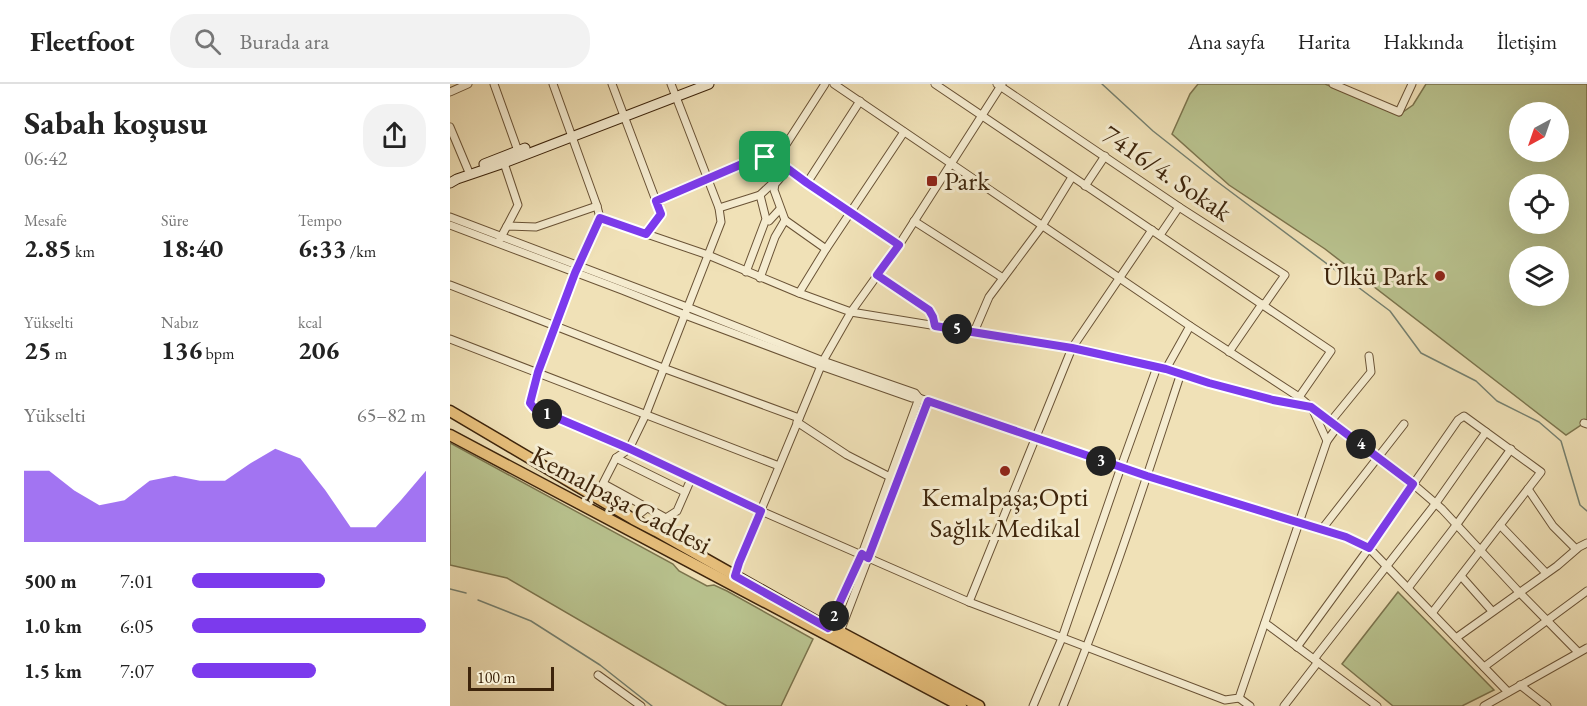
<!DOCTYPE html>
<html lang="tr">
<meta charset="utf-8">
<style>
:root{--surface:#fff;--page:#f2f2f2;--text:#222;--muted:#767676;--line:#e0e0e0;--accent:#7c3aed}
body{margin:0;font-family:"EB Garamond",serif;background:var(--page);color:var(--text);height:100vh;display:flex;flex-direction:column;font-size:22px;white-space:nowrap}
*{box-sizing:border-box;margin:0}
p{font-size:20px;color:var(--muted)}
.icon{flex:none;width:33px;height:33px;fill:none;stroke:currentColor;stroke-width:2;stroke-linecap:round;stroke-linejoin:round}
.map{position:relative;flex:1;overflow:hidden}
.drawer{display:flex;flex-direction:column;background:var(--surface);width:450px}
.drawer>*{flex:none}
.needle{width:39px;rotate:220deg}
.fabs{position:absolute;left:1059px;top:18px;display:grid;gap:12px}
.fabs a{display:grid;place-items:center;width:60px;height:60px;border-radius:50%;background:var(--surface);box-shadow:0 6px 24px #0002;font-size:30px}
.scale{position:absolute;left:18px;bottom:15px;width:86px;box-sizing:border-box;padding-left:6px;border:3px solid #3d240b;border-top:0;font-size:16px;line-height:21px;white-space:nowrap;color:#3d240b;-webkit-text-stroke:4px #f5ecd0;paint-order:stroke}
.pin{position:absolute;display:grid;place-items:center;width:51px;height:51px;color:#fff;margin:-26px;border-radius:12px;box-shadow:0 3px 9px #0006}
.km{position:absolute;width:30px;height:30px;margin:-15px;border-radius:50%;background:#222;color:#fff;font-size:16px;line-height:30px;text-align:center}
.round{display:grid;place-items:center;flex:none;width:63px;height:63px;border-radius:24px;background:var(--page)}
.summary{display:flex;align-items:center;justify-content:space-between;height:102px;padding:0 24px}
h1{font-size:33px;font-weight:700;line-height:45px}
.figures{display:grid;grid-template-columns:repeat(3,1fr);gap:9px;height:102px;padding:6px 24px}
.figures div{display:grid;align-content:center}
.figures b{font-size:26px;font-weight:700}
.figures small{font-size:16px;font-weight:400}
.figures p{font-size:16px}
.chart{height:168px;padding:12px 24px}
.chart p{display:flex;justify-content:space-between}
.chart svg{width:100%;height:108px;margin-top:6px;fill:var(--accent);opacity:.7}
ul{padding:0 24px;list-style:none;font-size:20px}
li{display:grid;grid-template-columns:96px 72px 1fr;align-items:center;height:45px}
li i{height:15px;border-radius:8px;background:var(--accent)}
header{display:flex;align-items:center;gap:36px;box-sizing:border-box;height:84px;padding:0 30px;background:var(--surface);border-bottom:2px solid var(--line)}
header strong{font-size:28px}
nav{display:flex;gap:33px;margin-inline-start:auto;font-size:21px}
.search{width:420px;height:54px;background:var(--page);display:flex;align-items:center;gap:15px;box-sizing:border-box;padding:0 21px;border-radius:24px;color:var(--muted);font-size:22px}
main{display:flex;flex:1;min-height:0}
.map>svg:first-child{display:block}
.green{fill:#b9c38f;stroke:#7b744d;stroke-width:1.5;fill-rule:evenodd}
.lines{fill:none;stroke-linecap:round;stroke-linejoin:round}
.stream{stroke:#758070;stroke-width:1.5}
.street-casing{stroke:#6a5336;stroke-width:9}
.secondary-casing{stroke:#3d240b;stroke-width:11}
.primary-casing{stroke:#3d240b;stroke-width:13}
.street{stroke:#f5ecd0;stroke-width:7}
.secondary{stroke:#f5ecd0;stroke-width:9}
.primary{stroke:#e8c07c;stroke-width:10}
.route-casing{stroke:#fff;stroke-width:12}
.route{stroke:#7c3aed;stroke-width:8}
.poi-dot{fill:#8f2418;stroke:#f5ecd0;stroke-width:2}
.labels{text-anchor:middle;stroke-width:6;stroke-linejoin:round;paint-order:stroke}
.street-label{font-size:27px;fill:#3d240b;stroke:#f5ecd0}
.poi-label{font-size:27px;fill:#3d240b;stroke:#f5ecd0;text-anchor:start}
</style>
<header>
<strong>Fleetfoot</strong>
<div class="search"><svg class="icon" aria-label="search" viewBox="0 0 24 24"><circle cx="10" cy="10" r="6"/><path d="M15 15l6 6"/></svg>Burada ara</div>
<nav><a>Ana sayfa</a><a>Harita</a><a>Hakkında</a><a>İletişim</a></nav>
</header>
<main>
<section class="drawer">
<div class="summary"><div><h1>Sabah koşusu</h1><p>06:42</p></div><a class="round"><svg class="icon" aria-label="share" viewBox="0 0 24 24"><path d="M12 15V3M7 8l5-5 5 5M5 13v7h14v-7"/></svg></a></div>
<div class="figures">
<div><p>Mesafe</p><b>2.85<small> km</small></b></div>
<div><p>Süre</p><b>18:40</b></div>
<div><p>Tempo</p><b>6:33<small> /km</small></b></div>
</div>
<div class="figures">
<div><p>Yükselti</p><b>25<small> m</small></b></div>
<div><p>Nabız</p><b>136<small> bpm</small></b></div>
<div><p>kcal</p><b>206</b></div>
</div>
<div class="chart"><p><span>Yükselti</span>65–82 m</p>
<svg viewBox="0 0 160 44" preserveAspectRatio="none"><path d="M0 44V15L10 15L20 23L30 29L40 27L50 19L60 17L70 19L80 19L90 12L100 6L110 10L120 23L130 38L140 38L150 27L160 15V44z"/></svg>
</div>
<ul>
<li><b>500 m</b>7:01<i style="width:57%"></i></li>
<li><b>1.0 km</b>6:05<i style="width:100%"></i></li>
<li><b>1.5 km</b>7:07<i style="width:53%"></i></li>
</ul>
</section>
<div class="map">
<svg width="1137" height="622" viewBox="0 0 1137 622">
<rect width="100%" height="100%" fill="#f0e1b7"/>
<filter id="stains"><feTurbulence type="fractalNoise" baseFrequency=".00333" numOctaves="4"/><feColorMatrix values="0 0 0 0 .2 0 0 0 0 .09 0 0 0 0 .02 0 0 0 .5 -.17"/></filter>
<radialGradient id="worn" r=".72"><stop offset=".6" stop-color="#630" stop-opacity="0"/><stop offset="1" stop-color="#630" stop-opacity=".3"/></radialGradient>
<g class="green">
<path d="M748 0H875L950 30 963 21 976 0H1137V337L1116 351 875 165 779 101 722 50 740 10ZM1070 28H1108V68H1070ZM1070 100H1108V140H1070ZM1070 172H1108V212H1070Z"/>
<path d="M0 359 223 480 229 487 257 502 264 501 277 507 363 555 331 622H277L57 494 0 481Z"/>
<path d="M948 508 1044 606 1012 622H943L892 580Z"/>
</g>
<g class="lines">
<g class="stream">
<path d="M652 0 703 47 765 96 940 227 971 269 1026 297 1047 317 1089 338 1111 357 1130 421 1137 427"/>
<path d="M0 505 16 509"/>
<path d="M28 516 81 537 150 581 202 622"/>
</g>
<defs>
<g id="street">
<path d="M44 0 68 67"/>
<path d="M103 0 147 122 150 134 125 189 88 288 79 319 84 324 179 365 241 395 311 427 519 518 775 616 789 614 877 357 862 324 849 313 740 242 384 0"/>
<path d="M162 0 211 130 196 150"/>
<path d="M485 0 881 267 847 316"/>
<path d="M547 0 729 123 835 191 814 221"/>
<path d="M883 0 949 28 962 0"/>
<path d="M0 8 18 0"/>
<path d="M0 43 18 86"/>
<path d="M326 76 375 0"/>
<path d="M54 79 68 121 57 142"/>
<path d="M357 99 410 17"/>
<path d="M635 102 655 72"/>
<path d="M206 117 307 74 315 73 326 76 357 99 449 161"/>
<path d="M269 124 310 111"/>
<path d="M0 133 237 223 373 277 465 309 469 314 478 317 697 392 896 453 919 464 1058 608"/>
<path d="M150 134 258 171 349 209 401 228 622 264 716 285 759 299 823 316 859 323"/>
<path d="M335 136 376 165"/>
<path d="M319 137 330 125"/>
<path d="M464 137 553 194"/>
<path d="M0 141 172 206 235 231 371 282 462 314H469"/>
<path d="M710 151 729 123"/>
<path d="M50 155 57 142 86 143 147 122"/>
<path d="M296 188 316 135 310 111 325 97"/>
<path d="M427 191 479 226 483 233 485 242"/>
<path d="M310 194 325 153 335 136 324 106 325 100 338 85"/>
<path d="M0 201 213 284 349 334"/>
<path d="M349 209 376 165 454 48"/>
<path d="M524 248 539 213 592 142 622 93"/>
<path d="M0 255 329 382"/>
<path d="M779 268 812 220"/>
<path d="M716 285 740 242"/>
<path d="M864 325 963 400 992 425 1069 508 1128 568"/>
<path d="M881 337 921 288 919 272"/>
<path d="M347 338 397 371 440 393"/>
<path d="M1134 339 1137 340"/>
<path d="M877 357 888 342"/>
<path d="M166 374 235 408"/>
<path d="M154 400 216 434"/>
<path d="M1078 405 1103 442 1126 465"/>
<path d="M146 413 166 374 179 365 196 330 271 138 269 124 221 0"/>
<path d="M183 435 197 424"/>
<path d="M1050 441 1096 489"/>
<path d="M872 445 954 340"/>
<path d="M206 447 216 434 227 427 241 395"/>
<path d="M285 492 289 479 373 277 401 228 449 161 552 0"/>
<path d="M1011 492 1042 527"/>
<path d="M958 504 1007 440 1061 365"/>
<path d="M519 518 622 264 702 146"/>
<path d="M815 539 927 622"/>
<path d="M378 544 412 470 469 314"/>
<path d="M390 548 478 317"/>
<path d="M1006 554 1107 482 1129 463 1137 459"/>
<path d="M847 563 919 464 1008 336 1014 332 1091 388 982 529"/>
<path d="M864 575 986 419 1036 348"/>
<path d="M1034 583 1137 507"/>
<path d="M148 591 191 622"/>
<path d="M1070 601 1097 622"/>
<path d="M789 614 800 622"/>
<path d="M583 622 612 554 671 383 707 283"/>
<path d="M613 622C658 513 694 401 731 289"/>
<path d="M834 622 868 578"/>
<path d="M1034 622 1137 564"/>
</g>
<g id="secondary">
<path d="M34 80 75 64"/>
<path d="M0 99 7 95 54 79 259 0"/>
</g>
<g id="primary">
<path d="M0 327 183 435 206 447 378 544 390 548 529 622"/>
<path d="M0 351 511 622"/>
</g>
</defs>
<use href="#street" class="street-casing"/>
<use href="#secondary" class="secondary-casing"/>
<use href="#primary" class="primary-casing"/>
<use href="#street" class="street"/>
<use href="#secondary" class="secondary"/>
<use href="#primary" class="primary"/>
</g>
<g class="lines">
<defs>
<path id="route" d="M315 73 326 76 357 99 449 161 427 191 479 226 483 233 485 242 622 264 716 285 759 299 823 316 861 323 963 400 919 464 896 453 697 392 478 317 418 474 412 470 378 544 285 492 289 479 311 427 180 365 84 324 80 319 88 288 125 189 150 134 196 150 211 130 206 117 306 74Z"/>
</defs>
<use href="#route" class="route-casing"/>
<use href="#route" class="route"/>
</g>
<g class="poi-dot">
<rect x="476" y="91" width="12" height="12" rx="3"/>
<circle cx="990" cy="192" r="6"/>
<circle cx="555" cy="387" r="6"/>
</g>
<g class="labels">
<g class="street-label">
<text transform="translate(717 89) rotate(34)" y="9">7416/4. Sokak</text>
<text transform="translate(171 416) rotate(28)" y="9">Kemalpaşa Caddesi</text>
</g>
<g class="poi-label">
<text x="494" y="106">Park</text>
<text x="978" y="201" text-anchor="end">Ülkü Park</text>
<text x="555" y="422" text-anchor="middle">Kemalpaşa;Opti<tspan x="555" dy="31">Sağlık Medikal</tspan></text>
</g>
</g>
<rect width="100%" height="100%" filter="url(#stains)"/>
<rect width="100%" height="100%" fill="url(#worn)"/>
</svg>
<div class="fabs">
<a><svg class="needle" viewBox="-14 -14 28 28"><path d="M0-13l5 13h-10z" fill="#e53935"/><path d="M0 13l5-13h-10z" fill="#767676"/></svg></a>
<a><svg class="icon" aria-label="locate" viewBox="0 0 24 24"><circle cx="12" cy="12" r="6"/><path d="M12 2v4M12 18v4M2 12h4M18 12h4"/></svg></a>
<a><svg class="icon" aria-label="layers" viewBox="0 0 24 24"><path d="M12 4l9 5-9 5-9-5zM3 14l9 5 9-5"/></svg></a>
</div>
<div class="scale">100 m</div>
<div class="pin" style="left:315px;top:73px;background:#1e9e55"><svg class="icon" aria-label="arrive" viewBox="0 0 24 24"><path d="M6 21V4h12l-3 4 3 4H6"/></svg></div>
<b class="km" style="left:97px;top:330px">1</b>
<b class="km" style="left:384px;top:532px">2</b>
<b class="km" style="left:651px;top:377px">3</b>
<b class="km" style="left:911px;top:360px">4</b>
<b class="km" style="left:507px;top:245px">5</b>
</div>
</main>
